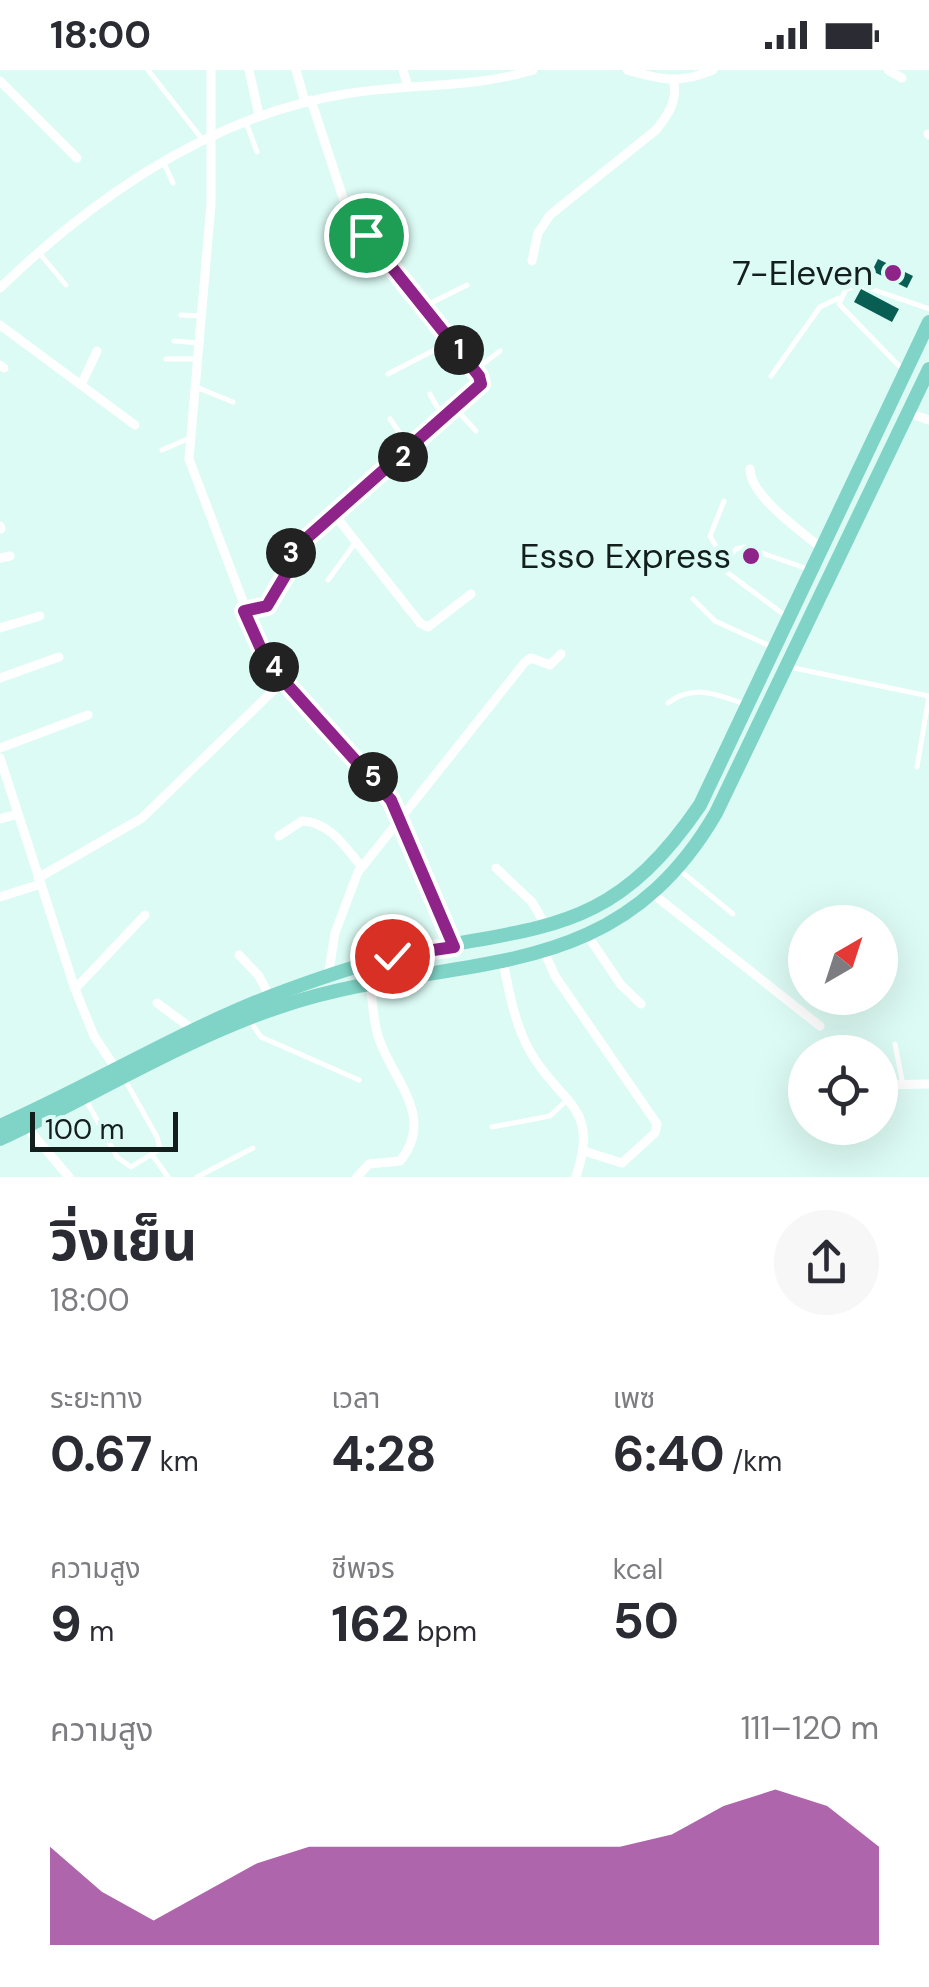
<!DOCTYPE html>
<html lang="th">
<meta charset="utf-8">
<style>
:root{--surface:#fff;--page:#f7f7f7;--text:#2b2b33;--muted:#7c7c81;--accent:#8e2489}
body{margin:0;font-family:"DM Sans","Noto Sans Thai",sans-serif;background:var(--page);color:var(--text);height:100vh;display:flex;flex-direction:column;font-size:38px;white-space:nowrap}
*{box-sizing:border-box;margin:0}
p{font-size:32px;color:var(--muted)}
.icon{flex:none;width:55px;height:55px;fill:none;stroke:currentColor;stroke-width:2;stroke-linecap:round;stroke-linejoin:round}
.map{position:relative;height:1107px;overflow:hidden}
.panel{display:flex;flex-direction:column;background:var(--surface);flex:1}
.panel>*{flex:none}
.needle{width:65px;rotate:39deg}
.fabs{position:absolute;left:788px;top:835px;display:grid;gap:20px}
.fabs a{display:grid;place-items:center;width:110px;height:110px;border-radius:50%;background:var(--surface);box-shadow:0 10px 40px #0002;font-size:50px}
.scale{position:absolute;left:30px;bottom:25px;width:148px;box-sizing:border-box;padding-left:10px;border:5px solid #131f1c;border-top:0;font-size:28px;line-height:35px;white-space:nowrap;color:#131f1c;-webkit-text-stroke:8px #dcfbf4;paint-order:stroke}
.pin{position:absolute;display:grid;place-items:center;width:85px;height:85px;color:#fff;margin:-42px;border:5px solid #fff;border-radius:50%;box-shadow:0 2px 10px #0007}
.km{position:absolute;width:50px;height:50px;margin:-25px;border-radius:50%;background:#222;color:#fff;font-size:28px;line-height:50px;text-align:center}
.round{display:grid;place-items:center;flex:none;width:105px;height:105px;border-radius:52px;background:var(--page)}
.head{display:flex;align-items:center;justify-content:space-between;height:170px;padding:0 50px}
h1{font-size:55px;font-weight:700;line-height:75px}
.stats{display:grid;grid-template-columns:repeat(3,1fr);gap:15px;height:170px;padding:10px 50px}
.stats div{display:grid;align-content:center}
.stats b{font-size:50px;font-weight:700}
.stats small{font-size:28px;font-weight:400}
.stats p{font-size:28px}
.chart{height:280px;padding:20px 50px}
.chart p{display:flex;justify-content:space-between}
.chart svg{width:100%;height:180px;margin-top:10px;fill:var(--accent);opacity:.7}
.status{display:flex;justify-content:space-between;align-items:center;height:70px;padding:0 50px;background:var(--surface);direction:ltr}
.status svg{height:28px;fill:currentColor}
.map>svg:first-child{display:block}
.building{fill:#085e52}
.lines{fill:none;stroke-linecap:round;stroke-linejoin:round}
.lane{stroke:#fff;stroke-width:5}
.street{stroke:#fff;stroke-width:9}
.primary{stroke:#80d4c7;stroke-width:14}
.route-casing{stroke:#fff;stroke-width:20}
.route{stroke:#8e2489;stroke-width:12}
.poi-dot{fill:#8e2489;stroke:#dcfbf4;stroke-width:4}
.labels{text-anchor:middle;stroke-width:10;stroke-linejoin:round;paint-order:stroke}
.poi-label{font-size:35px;fill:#131f1c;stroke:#dcfbf4;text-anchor:end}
</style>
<div class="status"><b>18:00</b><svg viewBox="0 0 49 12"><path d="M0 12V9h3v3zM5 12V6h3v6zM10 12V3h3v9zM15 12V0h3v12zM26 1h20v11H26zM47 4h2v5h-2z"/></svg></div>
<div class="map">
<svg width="929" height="1107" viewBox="0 0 929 1107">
<rect width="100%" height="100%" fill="#dcfbf4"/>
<g class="building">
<path d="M878 189 913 206 907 218 872 201Z"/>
<path d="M861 219 899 239 892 252 854 232Z"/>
</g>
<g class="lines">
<g class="lane">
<path d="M148 0 202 69"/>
<path d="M246 52 257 82"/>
<path d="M163 91 173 113"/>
<path d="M40 184 66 215"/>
<path d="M425 236 467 215"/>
<path d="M181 245 202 246"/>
<path d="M174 271 200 273"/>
<path d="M166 289H198"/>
<path d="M475 300 500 281"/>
<path d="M903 300 839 234 846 219 860 215 929 239"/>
<path d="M388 304 452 271"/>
<path d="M771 306 820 237 839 228"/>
<path d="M196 317 233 332"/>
<path d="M430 324 443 348"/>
<path d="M456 339 476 361"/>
<path d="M390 349 411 379"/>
<path d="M162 380 190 368"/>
<path d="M724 431 710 466 725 492"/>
<path d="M328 510 356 472"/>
<path d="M693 529 715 551 770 576"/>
<path d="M787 547 728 503 725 492 736 479 744 477 808 499"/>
<path d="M789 597 929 626"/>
<path d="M668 633C692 614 717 624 744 634"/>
<path d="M917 697 929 626"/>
<path d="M677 798 733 844"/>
<path d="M250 951 261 967 359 1010"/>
<path d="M895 974 903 1015"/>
<path d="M86 1030 117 1087 131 1097 160 1079 157 1067 125 1010"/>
<path d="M492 1057 550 1046 567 1030"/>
<path d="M153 1086 168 1107"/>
<path d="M197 1107 253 1078"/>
</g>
<g class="street">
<path d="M211 0V134L189 389 261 579 311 644 391 730 454 877"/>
<path d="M249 0 259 45"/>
<path d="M296 0 305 32"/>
<path d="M403 0 408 17"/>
<path d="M627 0C660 10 681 14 713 0"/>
<path d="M888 0 902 8"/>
<path d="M0 11 77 88"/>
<path d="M928 64 929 65"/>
<path d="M532 191 538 163 550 145 656 60C668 45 677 32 674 12"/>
<path d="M0 218C96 125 211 46 345 24 408 13 472 19 533 0"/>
<path d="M0 255 135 355"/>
<path d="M0 295 4 298"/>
<path d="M81 315 97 281"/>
<path d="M908 343 929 350"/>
<path d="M750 399C750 426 801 461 821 478"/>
<path d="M334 444 420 553 428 557 471 524"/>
<path d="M0 456 1 459"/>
<path d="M0 488 10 486"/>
<path d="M244 541 267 536 291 496V482L481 314 479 306 346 137 311 30"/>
<path d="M0 558 40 546"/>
<path d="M0 608 59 587"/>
<path d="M0 678 88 645"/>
<path d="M0 688 75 919 94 966 118 1002"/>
<path d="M0 749 18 744"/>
<path d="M279 766 302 751C330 752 345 777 362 797"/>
<path d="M496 798 532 832 546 856"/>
<path d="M38 808 142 748 283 611"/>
<path d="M653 824 820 956"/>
<path d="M0 827 41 814"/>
<path d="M588 866 621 915 641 934"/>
<path d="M544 881 555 906 657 1054 655 1063 622 1093 584 1081"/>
<path d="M239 885 259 906 270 927"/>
<path d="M503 891C509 922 515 956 531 983 562 1036 600 1035 576 1107"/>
<path d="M328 907 335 863 358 802 525 592 531 588 550 595 561 584"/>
<path d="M75 919 145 845"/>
<path d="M157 933 195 961"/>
<path d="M880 1015 929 1014"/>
<path d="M24 1054 69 1107"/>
<path d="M357 1107 369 1094 400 1091C436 1047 393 1010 379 969 373 952 373 933 370 915"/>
</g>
<g class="primary">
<path d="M0 1056C97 1013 190 955 290 919 323 907 358 895 392 887 535 853 607 872 700 735L929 252"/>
<path d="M0 1069C92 1026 186 968 282 936 453 879 611 924 716 743L929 299"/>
</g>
</g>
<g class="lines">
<defs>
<path id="route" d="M366 165 479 306 481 314 291 482V496L267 536 244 541 261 579 284 611 391 730 454 877 392 886"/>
</defs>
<use href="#route" class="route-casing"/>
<use href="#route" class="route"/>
</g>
<g class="poi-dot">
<circle cx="893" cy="203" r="10"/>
<circle cx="751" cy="486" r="10"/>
</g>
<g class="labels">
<g class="poi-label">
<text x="873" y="215">7-Eleven</text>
<text x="731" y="498">Esso Express</text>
</g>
</g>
</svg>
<div class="fabs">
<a><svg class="needle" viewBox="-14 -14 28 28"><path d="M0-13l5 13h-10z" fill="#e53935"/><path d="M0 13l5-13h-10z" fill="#7c7c81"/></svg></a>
<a><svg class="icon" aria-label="locate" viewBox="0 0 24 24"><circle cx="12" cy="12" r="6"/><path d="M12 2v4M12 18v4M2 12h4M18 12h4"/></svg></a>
</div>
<div class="scale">100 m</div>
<div class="pin" style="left:366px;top:165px;background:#1e9e55"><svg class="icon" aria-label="arrive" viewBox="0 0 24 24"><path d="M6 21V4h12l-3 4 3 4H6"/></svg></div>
<div class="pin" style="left:392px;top:886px;background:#d93025"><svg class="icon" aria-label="check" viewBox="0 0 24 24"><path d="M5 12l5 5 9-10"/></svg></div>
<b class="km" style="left:459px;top:280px">1</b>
<b class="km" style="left:403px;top:387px">2</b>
<b class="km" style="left:291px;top:483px">3</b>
<b class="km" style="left:274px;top:597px">4</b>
<b class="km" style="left:373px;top:707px">5</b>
</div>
<section class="panel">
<div class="head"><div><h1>วิ่งเย็น</h1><p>18:00</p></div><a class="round"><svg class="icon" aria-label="share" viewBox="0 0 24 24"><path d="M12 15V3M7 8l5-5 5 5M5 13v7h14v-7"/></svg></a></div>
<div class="stats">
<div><p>ระยะทาง</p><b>0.67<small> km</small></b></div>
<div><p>เวลา</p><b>4:28</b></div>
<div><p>เพซ</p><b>6:40<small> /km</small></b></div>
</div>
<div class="stats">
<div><p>ความสูง</p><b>9<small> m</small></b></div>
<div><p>ชีพจร</p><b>162<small> bpm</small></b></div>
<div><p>kcal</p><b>50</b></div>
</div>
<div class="chart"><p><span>ความสูง</span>111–120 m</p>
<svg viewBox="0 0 160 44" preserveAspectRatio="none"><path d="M0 44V20L10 31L20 38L30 31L40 24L50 20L60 20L70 20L80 20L90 20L100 20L110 20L120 17L130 10L140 6L150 10L160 20V44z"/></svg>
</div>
</section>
